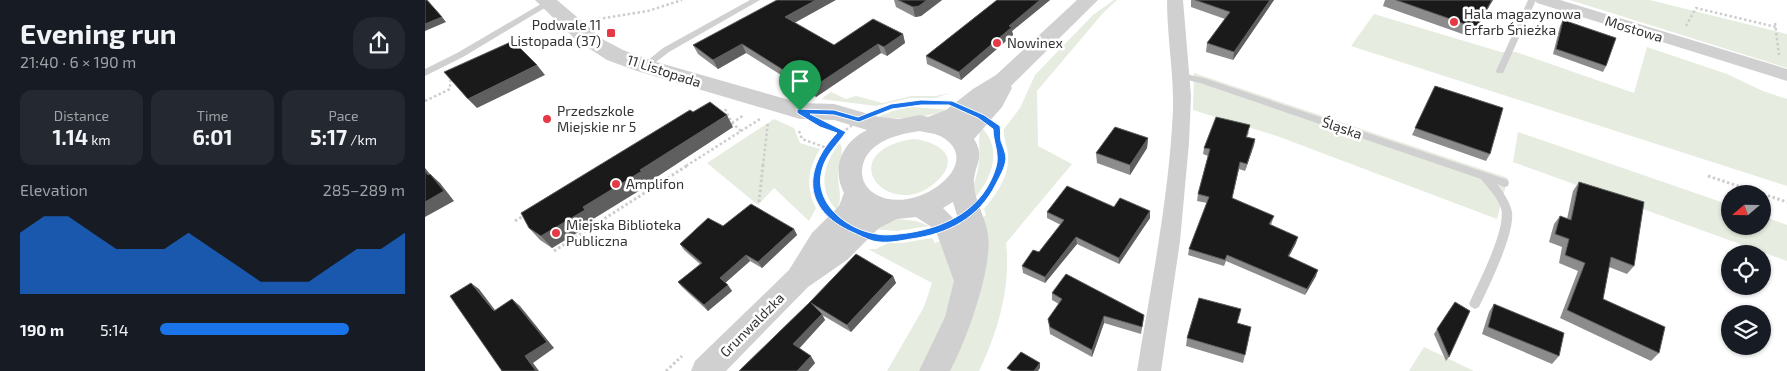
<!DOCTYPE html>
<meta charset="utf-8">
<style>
:root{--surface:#171b24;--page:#242831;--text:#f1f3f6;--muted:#9ea1a6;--accent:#1a73e8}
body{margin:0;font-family:"Exo 2",sans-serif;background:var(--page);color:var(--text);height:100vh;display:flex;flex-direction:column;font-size:19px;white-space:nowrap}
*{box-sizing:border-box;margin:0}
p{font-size:16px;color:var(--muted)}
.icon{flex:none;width:28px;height:28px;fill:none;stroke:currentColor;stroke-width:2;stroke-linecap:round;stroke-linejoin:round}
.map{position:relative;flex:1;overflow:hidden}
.details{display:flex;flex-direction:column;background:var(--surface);width:425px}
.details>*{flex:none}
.needle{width:32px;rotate:250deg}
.buttons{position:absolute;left:1296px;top:185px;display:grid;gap:10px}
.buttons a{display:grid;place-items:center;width:50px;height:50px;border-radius:50%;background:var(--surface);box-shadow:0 1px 4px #0004;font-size:25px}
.pin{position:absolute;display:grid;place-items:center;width:42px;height:42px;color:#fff;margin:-51px -21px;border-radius:50% 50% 50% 0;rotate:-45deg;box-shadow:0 0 5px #0007}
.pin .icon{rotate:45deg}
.round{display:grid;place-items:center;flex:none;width:52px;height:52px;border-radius:20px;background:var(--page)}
.overview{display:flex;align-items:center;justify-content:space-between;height:85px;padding:0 20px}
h1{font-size:28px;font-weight:700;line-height:38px}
.figures{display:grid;grid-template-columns:repeat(3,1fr);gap:8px;height:85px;padding:5px 20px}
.figures div{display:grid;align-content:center;border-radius:12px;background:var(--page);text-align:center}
.figures b{font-size:21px;font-weight:700}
.figures small{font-size:14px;font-weight:400}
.figures p{font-size:14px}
.chart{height:140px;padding:10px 20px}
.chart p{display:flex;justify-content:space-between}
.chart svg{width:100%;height:90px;margin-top:5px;fill:var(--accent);opacity:.7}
ul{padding:0 20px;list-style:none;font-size:16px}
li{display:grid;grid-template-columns:80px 60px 1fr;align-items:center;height:38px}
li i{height:12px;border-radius:6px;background:var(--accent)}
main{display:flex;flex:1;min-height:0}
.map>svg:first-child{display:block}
.green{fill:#e6ecdf}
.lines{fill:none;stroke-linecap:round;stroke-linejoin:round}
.path-far1{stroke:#cdcdcd;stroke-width:2.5;stroke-dasharray:2.5 2.5;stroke-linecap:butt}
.path{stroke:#cdcdcd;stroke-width:3;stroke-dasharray:2.5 2.5;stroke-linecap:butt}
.service{fill:#d0d0d0;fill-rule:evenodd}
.minor{fill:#d0d0d0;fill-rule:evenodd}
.tertiary{fill:#d0d0d0;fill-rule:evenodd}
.wall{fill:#8c8c8c}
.shaded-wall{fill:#5f5f5f}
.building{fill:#1a1a1a;stroke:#5f5f5f}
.route{fill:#1a73e8;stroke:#fff;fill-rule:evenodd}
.poi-dot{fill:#e63946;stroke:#fff;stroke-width:2}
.labels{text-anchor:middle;stroke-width:5;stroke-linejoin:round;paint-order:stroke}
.poi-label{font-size:14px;fill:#333;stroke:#fff;text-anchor:start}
.street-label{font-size:14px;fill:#333;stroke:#fff}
</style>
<main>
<section class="details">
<div class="overview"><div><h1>Evening run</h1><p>21:40 · 6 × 190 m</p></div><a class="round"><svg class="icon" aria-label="share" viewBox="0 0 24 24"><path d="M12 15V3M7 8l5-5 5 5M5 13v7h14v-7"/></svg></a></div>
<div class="figures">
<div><p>Distance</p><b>1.14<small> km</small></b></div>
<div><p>Time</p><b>6:01</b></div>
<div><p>Pace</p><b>5:17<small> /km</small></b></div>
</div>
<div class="chart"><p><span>Elevation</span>285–289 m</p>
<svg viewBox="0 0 160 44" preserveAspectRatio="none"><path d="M0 44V14L10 6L20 6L30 14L40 22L50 22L60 22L70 14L80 22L90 30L100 38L110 38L120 38L130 30L140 22L150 22L160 14V44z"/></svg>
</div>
<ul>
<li><b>190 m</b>5:14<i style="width:77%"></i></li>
</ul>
</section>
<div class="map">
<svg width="1362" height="371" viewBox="0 0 1362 371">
<rect width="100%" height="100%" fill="#fff"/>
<g class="green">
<path d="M689 0H692L678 13 612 91 613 146 647 164 581 243C586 287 573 332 554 371H462L499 307 507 283 443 249H451L463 243H477L507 238 510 243 535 233 561 215 559 209C572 193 584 177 583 156 583 147 578 139 579 129L595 108 610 75 668 15Z"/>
<path d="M1145 0H1225L1362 34V68Z"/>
<path d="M949 14 1076 52H1091L1209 93 1222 47 1302 74 1338 91 1362 99V186L926 46Z"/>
<path d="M769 73 1083 178 1072 219 852 136 768 110Z"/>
<path d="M406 92 421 99 431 96 458 103 486 96H510L525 93 511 98H485L451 106 396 99Z"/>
<path d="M489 107 524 110C500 118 473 119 449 118L471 110Z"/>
<path d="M349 119 369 128 375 143 395 149C383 169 380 187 391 208L384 221 349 188 333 205 282 163Z"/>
<path d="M556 127C579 149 566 181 548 200 546 186 553 176 554 162 556 150 552 140 556 127Z"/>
<path d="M1093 132 1305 205V226H1338V216L1362 225V261L1088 162Z"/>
<path d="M487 139C508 140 537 154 515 178 469 228 402 154 487 139Z"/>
<path d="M415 143C420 154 413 164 413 175 413 188 418 196 412 210 392 190 398 163 415 143Z"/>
<path d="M473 219 491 221 504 226 472 231 446 229Z"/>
<path d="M999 347 1049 371H984Z"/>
</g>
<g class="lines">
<g class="path-far1">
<path d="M173 19 223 11 257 0"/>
<path d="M1350 23 1354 55"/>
<path d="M1261 26 1271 8 1351 27"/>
<path d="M0 101 25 89V81L29 79"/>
<path d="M300 109 307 123 316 131"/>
<path d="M307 123 319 115"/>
<path d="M374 131 377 139 402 148"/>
<path d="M261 166 335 119"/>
<path d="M338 166 343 122"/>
<path d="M395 166C416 113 483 91 535 107 549 112 561 120 572 128L575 166"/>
</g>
<g class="path">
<path d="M395 165C381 203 415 233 451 238 499 246 566 216 575 165"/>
<path d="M1283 176 1337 194"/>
<path d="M1338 194 1362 202"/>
<path d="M334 202 338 165"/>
<path d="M90 221 100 215"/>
<path d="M129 251 263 165"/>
<path d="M241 371 257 356"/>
</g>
<g class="service">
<path d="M325 0H335L244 52 223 68 220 69 216 66 238 48Z"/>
<path d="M1103 0H1111L1079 71 1078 73H1072L1071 71Z"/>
<path d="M121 1H124L128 3 38 57 0 76V69L32 53Z"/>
<path d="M756 73 779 78 1083 180 1084 183 1083 186 1079 187 1072 184C1078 192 1085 202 1087 212 1090 234 1064 286 1054 307L1050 309 1046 307 1044 304C1053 283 1082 229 1076 208 1072 197 1063 188 1056 179L775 83 753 78 752 76Z"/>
</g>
<g class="minor">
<path d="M742 0H758L766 96 764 143 755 241 736 371H712C726 285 744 198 748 110 749 74 742 37 742 0Z"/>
<path d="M1110 0H1135L1362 69V81L1112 3Z"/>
</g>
<path class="tertiary" d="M110 0H132L179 40 198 50 228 61 375 103 409 104 454 117 474 119 495 115 503 117 521 110 548 89 571 75 652 0H673L586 86 587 88 577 107 549 139C560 157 551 162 549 179 547 197 561 217 563 235 568 267 541 342 525 371H494L520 317 529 281 512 234 505 226 491 217 472 219 454 228 422 260 383 287 301 371H266L270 361 364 270 387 233 414 206 419 193C406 168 417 142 442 130L409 120 375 119 212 71 182 60 151 40ZM495 131C502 133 511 133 517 137 562 163 491 216 452 195 444 191 438 184 437 174 436 144 470 134 495 131ZM528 202 535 225 518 208Z"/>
</g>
<g class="wall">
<path d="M469 0H517L496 16 490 17 471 7Z"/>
<path d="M572 0H625L587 31 588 35 536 80 502 64 501 56Z"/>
<path d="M766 0H849L808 60 781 52 782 43 800 19 766 7Z"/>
<path d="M960 0H1068L1046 37 958 6Z"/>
<path d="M1138 20 1181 66 1178 72 1128 54 1135 26Z"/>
<path d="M370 23 409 45 478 34 480 43 462 56 456 53 391 97 321 53 293 69 273 54 268 45Z"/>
<path d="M1010 86 1065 154 1061 161 987 135Z"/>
<path d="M268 112 308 127 224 182 225 184 168 219 170 222 127 248 115 240 104 228Z"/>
<path d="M824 132 822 137 830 139 829 145 820 171 814 169 807 198 849 216 846 225 871 243 864 256 891 276 880 295 801 261 799 266 763 255 764 249 782 203 772 201 773 194 783 156 778 154 779 148Z"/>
<path d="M723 138 722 148 705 175 672 163 671 153Z"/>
<path d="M1154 182 1209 266 1202 274 1184 267 1178 299 1234 353 1226 361 1135 318 1153 271 1134 263 1137 247 1124 242 1129 224 1135 216 1142 219 1148 191Z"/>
<path d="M689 207 725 218 694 264 652 244 620 283 598 273 597 266 614 252 636 225 622 218V212Z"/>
<path d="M298 226 369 229 372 235 337 268 325 261 300 283 307 291 283 311 257 287 253 282 275 264 259 250 255 244Z"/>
<path d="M468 276 471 283 426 332 397 315 400 320 374 348 390 363 383 371H314L385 302Z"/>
<path d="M627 293 718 322 716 334 679 323 667 357 625 334 623 319 634 304 627 300Z"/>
<path d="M1030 302 1024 357 1021 361 1009 334Z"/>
<path d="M1069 304 1134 356 1127 364 1057 334 1064 312Z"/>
<path d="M762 338 820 355 818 363 761 346Z"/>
</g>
<g class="shaded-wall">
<path d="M391 0H411L364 26 360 17Z"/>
<path d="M502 0H517L496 16 490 17 488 7Z"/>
<path d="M615 0H625L587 31 588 35 536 80 534 72 584 26Z"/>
<path d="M845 0H849L808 60 809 52Z"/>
<path d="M1067 0H1068L1066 3 1046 37 1051 28Z"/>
<path d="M17 17 21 22 0 31V24Z"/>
<path d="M478 34 480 43 462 56 459 47Z"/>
<path d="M317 44 321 53 293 69 288 60Z"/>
<path d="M453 44 456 53 391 97 387 88Z"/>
<path d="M112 65 120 75 52 108 43 99Z"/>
<path d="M302 115 308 127 224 182 225 184 168 219 170 222 127 248 116 236 158 207 215 170Z"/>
<path d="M723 138 722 148 705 175V165Z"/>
<path d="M830 139 829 145 820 171 822 164Z"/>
<path d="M0 168 13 184 3 175 0 171Z"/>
<path d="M5 174 15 183 29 201 0 217V202Z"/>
<path d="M725 211V218L694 264V258Z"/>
<path d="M369 229 372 235 337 268 333 262Z"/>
<path d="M651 237 652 244 620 283V277Z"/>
<path d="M873 237 871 243 861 262 863 256Z"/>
<path d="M321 255 325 261 299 284 295 278Z"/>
<path d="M893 270 891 276 880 295 882 289Z"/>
<path d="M468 276 471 283 426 332 422 325Z"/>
<path d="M46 283 54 289 76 318 69 311Z"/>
<path d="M303 285 307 291 283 311 279 305Z"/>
<path d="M87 299 95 306 129 348 108 363 114 371H111L100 356Z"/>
<path d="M397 314 400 320 372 351 368 344Z"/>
<path d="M679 316V323L667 357V350Z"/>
<path d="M386 356 390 363 383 371H372Z"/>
<path d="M615 363V368L613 371H609Z"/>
</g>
<g class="building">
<path d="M0 0H2L17 17 0 24Z"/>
<path d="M352 0H391L360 17 409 45 448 19 478 34 459 47 453 44 387 88 317 44 288 60 268 45Z"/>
<path d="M473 0H502L494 6 488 7Z"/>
<path d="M572 0H615L584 26 587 27 534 72 501 56Z"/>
<path d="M770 0H845L809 52 782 43 805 12Z"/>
<path d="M971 0H1067L1051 28Z"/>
<path d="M1138 20 1191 38 1181 66 1131 49Z"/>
<path d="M88 41 112 65 43 99 19 72Z"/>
<path d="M1010 86 1078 108 1065 154 990 128Z"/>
<path d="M285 102 302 115 215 170 217 171 158 207 160 210 116 236 104 228 96 213 265 110 268 112Z"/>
<path d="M791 117 825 125 821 137 830 139 822 164 815 162 807 198 849 216 844 224 873 237 863 256 893 270 882 289 802 255 800 260 764 249 784 197 773 194 785 149 779 148Z"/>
<path d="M690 127 723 138 705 165 671 153Z"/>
<path d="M0 171 3 175 5 174 19 191 0 202Z"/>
<path d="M1154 182 1219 202 1209 266 1186 257 1178 299 1240 327 1234 353 1142 310 1160 263 1140 255 1144 239 1130 234 1135 216 1146 220Z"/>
<path d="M642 186 689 207 695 198 725 211 694 258 651 237 620 277 597 266 608 250 614 252 639 220 622 212Z"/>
<path d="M326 204 369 229 333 262 321 255 295 278 303 285 279 305 253 282 277 263 255 244 283 218 298 226Z"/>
<path d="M431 254 468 276 422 325 386 303 397 314 368 344 386 356 372 371H314L385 302Z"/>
<path d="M641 274 719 315 717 327 679 316 667 350 625 327 623 319 637 299 627 293Z"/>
<path d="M46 283 69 311 87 299 122 342 100 356 111 371H77L25 296Z"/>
<path d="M774 298 816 309 812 323 826 327 820 355 762 338Z"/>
<path d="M1030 302 1045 311 1024 357 1012 329Z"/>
<path d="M1069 304 1139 333 1134 356 1063 327Z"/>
<path d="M596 352 615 363 609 371H587L582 368Z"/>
</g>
<path class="route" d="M496 100 527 101 559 115 575 126C576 131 575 136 576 141 578 147 581 153 581 159 580 168 575 176 571 184 554 218 523 234 486 239 474 241 461 244 448 241 441 239 434 235 427 232 378 210 377 170 412 133L395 127 372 113V109L409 110 433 117 466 104ZM496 105H524L553 118 568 129C568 142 575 154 571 167 559 208 523 227 482 233 472 234 462 236 452 234 422 230 388 203 397 170 401 154 412 145 421 132L385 114 409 115 434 122 467 109Z"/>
<g class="poi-dot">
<circle cx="1029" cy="22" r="5"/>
<rect x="181" y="28" width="10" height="10" rx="2.5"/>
<circle cx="572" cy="43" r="5"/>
<circle cx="122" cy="119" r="5"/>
<circle cx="191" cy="184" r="5"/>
<circle cx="131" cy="233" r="5"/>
</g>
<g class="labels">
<g class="poi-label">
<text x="1039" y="19">Hala magazynowa<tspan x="1039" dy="16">Erfarb Śnieżka</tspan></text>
<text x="176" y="30" text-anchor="end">Podwale 11<tspan x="176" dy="16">Listopada (37)</tspan></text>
<text x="582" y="48">Nowinex</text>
<text x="132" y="116">Przedszkole<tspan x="132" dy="16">Miejskie nr 5</tspan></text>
<text x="201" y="189">Amplifon</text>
<text x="141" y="230">Miejska Biblioteka<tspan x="141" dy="16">Publiczna</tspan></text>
</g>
<g class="street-label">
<text transform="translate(1209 29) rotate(17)" y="5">Mostowa</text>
<text transform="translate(239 71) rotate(18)" y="5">11 Listopada</text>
<text transform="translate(917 128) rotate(19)" y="5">Śląska</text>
<text transform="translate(327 325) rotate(-45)" y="5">Grunwaldzka</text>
</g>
</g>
</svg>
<div class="buttons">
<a><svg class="needle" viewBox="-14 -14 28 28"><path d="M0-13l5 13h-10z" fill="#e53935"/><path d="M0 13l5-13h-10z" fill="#9ea1a6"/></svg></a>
<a><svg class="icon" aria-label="locate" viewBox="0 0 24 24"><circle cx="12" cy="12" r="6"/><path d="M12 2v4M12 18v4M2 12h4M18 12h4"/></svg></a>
<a><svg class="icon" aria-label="layers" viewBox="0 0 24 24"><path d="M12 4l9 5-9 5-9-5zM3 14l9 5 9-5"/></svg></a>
</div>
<div class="pin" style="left:375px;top:111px;background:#1e9e55"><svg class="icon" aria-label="arrive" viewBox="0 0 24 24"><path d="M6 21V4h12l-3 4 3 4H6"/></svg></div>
</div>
</main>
